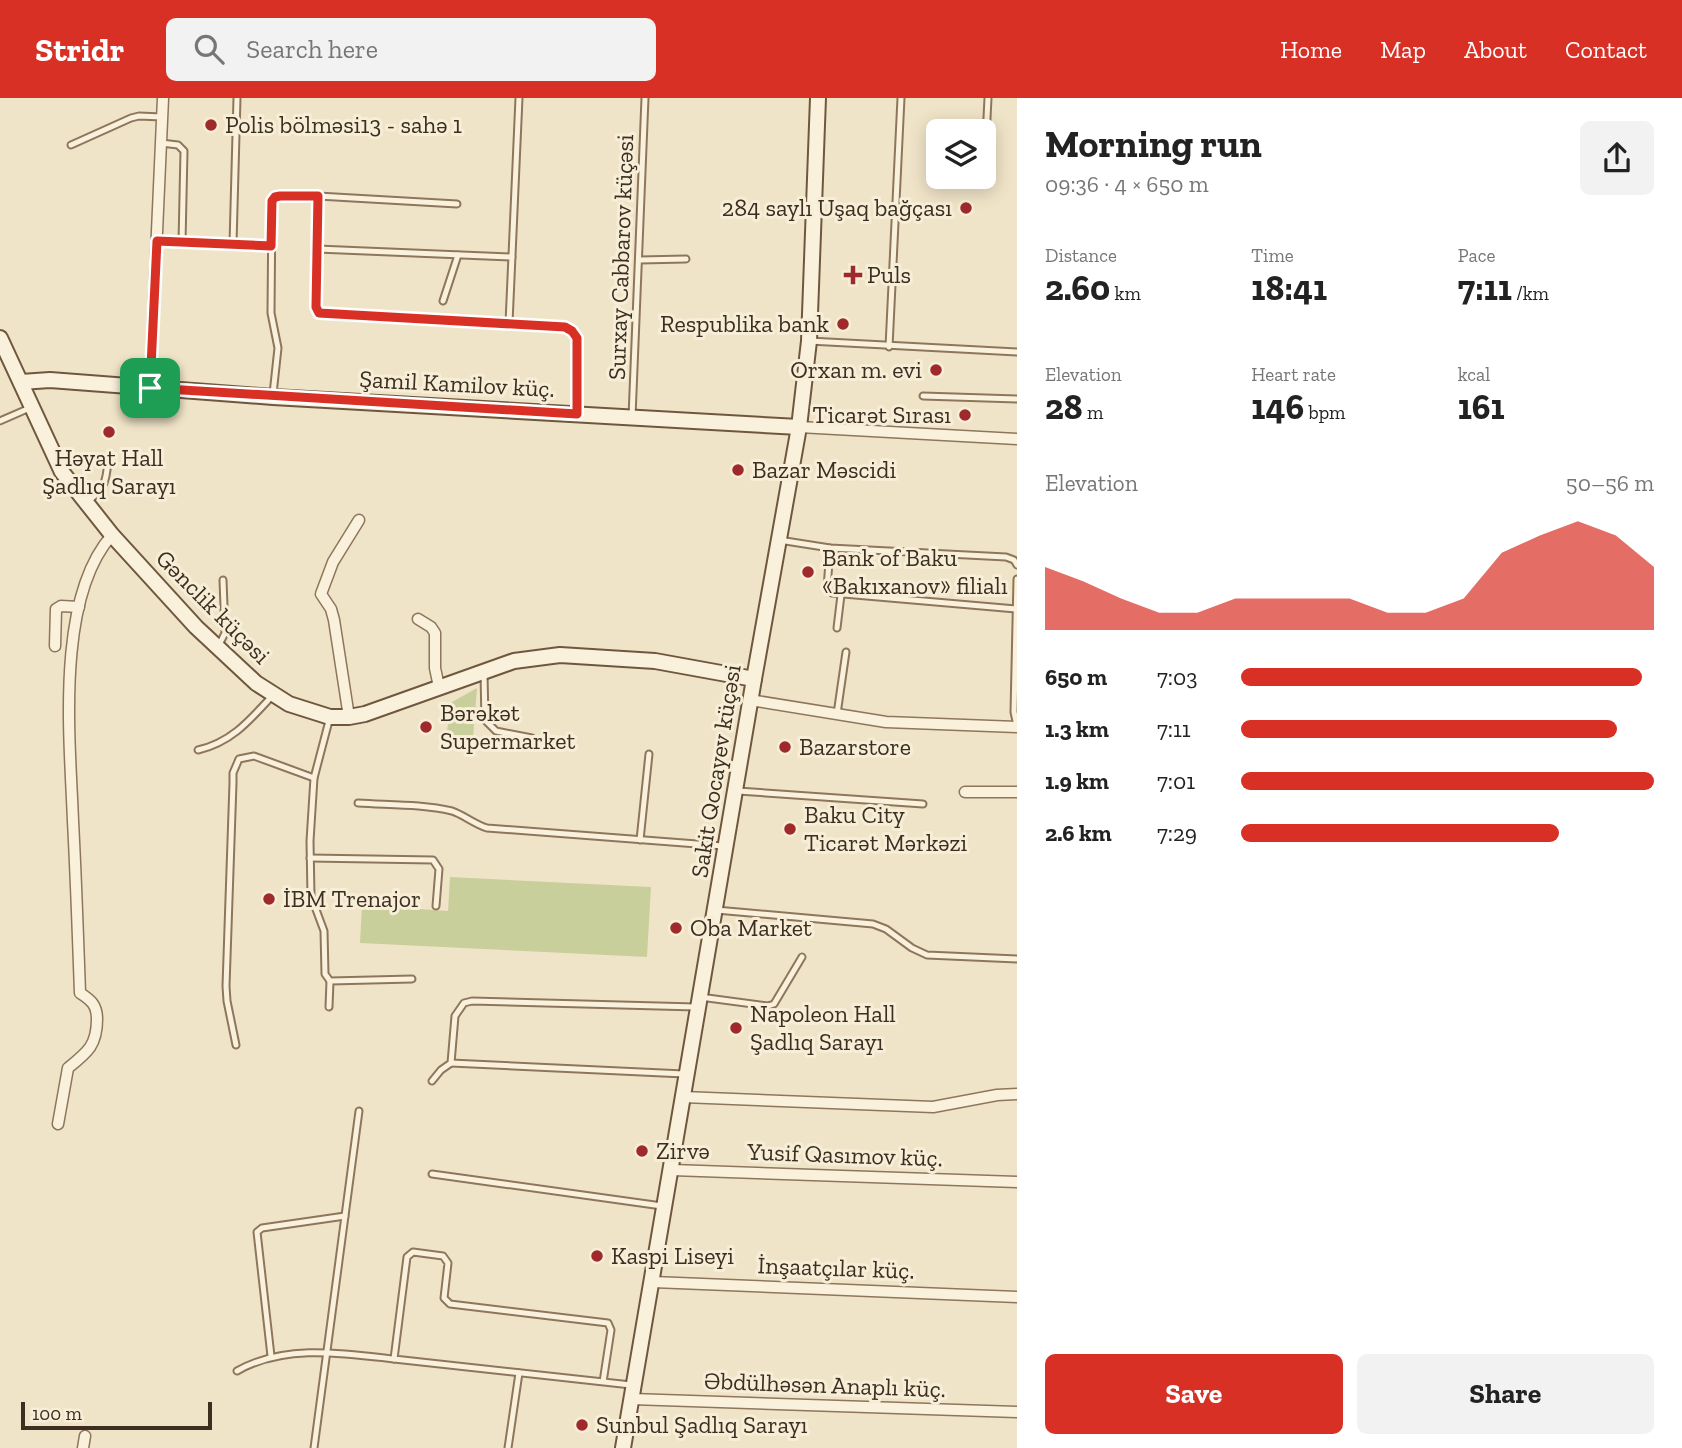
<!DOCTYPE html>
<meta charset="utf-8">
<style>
:root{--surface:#fff;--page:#f2f2f2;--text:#222;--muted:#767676;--accent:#d93025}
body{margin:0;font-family:"Zilla Slab",serif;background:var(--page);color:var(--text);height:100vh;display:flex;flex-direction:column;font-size:26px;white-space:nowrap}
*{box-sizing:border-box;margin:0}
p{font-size:23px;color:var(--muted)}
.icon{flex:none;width:38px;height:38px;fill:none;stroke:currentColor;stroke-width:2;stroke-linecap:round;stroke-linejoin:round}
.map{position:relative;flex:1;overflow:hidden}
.sheet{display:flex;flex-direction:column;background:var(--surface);width:665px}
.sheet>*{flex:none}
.buttons{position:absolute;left:926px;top:21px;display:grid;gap:14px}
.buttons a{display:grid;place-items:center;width:70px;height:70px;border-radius:10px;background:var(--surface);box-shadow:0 4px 18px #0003;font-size:35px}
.scale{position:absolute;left:21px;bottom:18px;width:191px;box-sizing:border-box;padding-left:7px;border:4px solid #3d2e20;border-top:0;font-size:19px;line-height:24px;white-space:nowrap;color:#3d2e20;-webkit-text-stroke:5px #f7eed8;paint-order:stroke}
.pin{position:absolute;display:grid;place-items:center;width:60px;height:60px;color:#fff;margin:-30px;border-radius:14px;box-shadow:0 4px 10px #0006}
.round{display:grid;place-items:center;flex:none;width:74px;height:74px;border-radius:10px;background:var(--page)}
.head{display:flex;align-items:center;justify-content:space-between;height:119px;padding:0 28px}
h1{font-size:38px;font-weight:800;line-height:52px}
.metrics{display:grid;grid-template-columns:repeat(3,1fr);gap:10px;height:119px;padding:7px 28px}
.metrics div{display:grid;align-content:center}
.metrics b{font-size:35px;font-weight:800}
.metrics small{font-size:19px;font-weight:400}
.metrics p{font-size:19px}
.chart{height:196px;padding:14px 28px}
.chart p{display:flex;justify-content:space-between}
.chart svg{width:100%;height:126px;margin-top:7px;fill:var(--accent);opacity:.7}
.primary-button{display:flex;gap:14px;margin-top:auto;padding:14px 28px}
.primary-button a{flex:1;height:80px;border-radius:10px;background:var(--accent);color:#fff;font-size:28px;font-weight:800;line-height:80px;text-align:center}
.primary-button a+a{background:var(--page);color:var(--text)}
ul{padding:0 28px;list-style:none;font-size:23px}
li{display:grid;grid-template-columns:112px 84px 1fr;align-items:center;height:52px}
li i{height:18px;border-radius:9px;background:var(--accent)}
header{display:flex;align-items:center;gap:42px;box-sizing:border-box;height:98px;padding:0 35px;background:var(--accent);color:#fff}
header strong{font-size:33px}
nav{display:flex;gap:38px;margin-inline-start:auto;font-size:24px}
.search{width:490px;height:63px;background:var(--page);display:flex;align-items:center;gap:18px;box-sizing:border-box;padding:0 24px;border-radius:10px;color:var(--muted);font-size:26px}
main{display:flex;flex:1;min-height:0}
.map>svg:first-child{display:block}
.green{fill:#c9cf9b}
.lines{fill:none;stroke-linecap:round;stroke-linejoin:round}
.lane-casing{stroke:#8d765c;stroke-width:9}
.street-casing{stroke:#8d765c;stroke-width:13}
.secondary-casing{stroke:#6f573f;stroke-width:18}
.lane{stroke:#faf1dc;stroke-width:5}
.street{stroke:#faf1dc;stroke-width:10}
.secondary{stroke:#faf1dc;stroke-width:14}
.route-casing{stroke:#fff;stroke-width:14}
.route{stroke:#d93025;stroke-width:9}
.poi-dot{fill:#9e2a2b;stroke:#f7eed8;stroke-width:2.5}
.labels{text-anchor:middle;stroke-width:6;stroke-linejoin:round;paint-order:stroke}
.poi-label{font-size:24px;fill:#3d2e20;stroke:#f7eed8;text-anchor:start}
.street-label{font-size:24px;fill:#3d2e20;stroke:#f7eed8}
</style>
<header>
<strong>Stridr</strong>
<div class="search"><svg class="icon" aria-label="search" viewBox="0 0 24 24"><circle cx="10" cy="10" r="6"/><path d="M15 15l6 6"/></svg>Search here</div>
<nav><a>Home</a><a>Map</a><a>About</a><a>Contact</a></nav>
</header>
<main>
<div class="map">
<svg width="1017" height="1350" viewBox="0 0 1017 1350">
<rect width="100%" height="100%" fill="#f0e4c8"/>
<g class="green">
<path d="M477 590 472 652 444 649 452 604Z"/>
<path d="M450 779 651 789 647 859 360 845 362 807 448 813Z"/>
</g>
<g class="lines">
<defs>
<g id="lane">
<path d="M986 40 988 0"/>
<path d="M161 45 178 47 184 53 182 144"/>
<path d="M71 47 131 20 139 18 162 19"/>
<path d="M318 98 316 209 319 215 565 229 572 233 577 240V314"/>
<path d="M157 143 271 148"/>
<path d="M233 146 237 0"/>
<path d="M317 151 512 159"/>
<path d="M640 162 686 161"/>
<path d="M443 203 458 157"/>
<path d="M509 225 519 0"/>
<path d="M809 243 1017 254"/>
<path d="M889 249 901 0"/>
<path d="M273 296 278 250 271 215 272 103 275 99 318 98 457 106"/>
<path d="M923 298 1017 301"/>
<path d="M632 319 645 0"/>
<path d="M0 323 32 309"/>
<path d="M89 403C105 388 106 385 108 363"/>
<path d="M779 442 830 450 1006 459 1014 462 1017 467"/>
<path d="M830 450 827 491 832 495 1016 511"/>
<path d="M1017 481 1014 614 1017 628"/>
<path d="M837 530 841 497"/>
<path d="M219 547 225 535 223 482"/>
<path d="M484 576 485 622 496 633 532 640"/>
<path d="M837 616 846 554"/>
<path d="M330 619 314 680 310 743 311 798 324 833 325 876 330 883 412 881"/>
<path d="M198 652C232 644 250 622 273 597"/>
<path d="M738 693 923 706"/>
<path d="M358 705C389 707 422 706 452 713 464 717 474 726 487 730L723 748"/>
<path d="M640 742 649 656"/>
<path d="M310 760 433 762 439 771 436 808"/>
<path d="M716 812 873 826 886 831 912 850 927 857 1017 861"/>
<path d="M700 899 768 908 774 906 802 859"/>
<path d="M329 909 330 883"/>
<path d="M236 947 227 903 226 888 233 685V675L239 661 254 658 314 680"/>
<path d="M451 965 684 976"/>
<path d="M432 983 441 972 451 965 455 918 464 905 472 903 696 909"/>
<path d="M432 1076 662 1108"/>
<path d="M271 1258 257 1134 262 1130 345 1118"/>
<path d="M237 1273C284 1246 342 1255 394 1261"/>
<path d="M603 1284 611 1232 608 1225 450 1206 444 1200 448 1165 443 1158 413 1154 407 1159 394 1261 631 1287"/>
<path d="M314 1350 359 1013"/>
<path d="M508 1350 519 1275"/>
</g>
<g id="street">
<path d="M150 290 163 0"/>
<path d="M799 329 1017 341"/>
<path d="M418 521 431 529 435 535V570L439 589"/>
<path d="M55 548 56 511 61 508 79 509"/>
<path d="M750 602 886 624 1017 629"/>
<path d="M349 619 334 522 331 511 321 496 333 464 359 422"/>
<path d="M965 694H1017"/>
<path d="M683 999 933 1009 997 997 1017 996"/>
<path d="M58 1026 68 970C88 954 97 947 97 921 97 907 91 902 80 895 78 838 76 780 73 723 70 642 55 501 112 437"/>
<path d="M672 1072 1017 1084"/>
<path d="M653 1184 1017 1199"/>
<path d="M632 1301 1017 1314"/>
<path d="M83 1350 85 1338"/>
</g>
<g id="secondary">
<path d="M0 240 62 374 112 437 196 529 256 585 289 606 330 619H349L365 616 514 563 560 557 655 563 754 581"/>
<path d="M21 284 50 282 273 299 799 329"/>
<path d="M623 1350 754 581 799 329 809 243 818 0"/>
</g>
</defs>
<use href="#lane" class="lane-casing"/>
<use href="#street" class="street-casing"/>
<use href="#secondary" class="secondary-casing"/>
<use href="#lane" class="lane"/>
<use href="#street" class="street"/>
<use href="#secondary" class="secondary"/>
</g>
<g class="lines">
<defs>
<path id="route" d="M280 98H318L316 209 319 215 565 229 572 233 577 240V316L150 290 157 143 271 148 272 103 275 99Z"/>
</defs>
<use href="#route" class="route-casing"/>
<use href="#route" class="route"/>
</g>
<g class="poi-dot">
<circle cx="211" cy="27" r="7"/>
<circle cx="966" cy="110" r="7"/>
<path d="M849.5 166.5h7v7h7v7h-7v7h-7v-7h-7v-7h7z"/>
<circle cx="843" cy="226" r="7"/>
<circle cx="936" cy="272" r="7"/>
<circle cx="965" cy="317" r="7"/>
<circle cx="109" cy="334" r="7"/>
<circle cx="738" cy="372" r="7"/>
<circle cx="808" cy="474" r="7"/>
<circle cx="426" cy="629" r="7"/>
<circle cx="785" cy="649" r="7"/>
<circle cx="790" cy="731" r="7"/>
<circle cx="269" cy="801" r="7"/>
<circle cx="676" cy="830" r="7"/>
<circle cx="736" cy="930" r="7"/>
<circle cx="642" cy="1053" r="7"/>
<circle cx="597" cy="1158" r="7"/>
<circle cx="582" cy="1327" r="7"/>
</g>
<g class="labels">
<g class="poi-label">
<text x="225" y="35">Polis bölməsi13 - sahə 1</text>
<text x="952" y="118" text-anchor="end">284 saylı Uşaq bağçası</text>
<text x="867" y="185">Puls</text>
<text x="829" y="234" text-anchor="end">Respublika bank</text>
<text x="922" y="280" text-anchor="end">Orxan m. evi</text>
<text x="951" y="325" text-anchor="end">Ticarət Sırası</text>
<text x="109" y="368" text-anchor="middle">Həyat Hall<tspan x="109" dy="28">Şadlıq Sarayı</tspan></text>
<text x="752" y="380">Bazar Məscidi</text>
<text x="822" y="468">Bank of Baku<tspan x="822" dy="28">«Bakıxanov» filialı</tspan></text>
<text x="440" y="623">Bərəkət<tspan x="440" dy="28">Supermarket</tspan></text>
<text x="799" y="657">Bazarstore</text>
<text x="804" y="725">Baku City<tspan x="804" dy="28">Ticarət Mərkəzi</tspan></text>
<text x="283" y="809">İBM Trenajor</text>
<text x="690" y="838">Oba Market</text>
<text x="750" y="924">Napoleon Hall<tspan x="750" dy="28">Şadlıq Sarayı</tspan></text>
<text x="656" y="1061">Zirvə</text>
<text x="611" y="1166">Kaspi Liseyi</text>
<text x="596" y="1335">Sunbul Şadlıq Sarayı</text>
</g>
<g class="street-label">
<text transform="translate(621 159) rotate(-88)" y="8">Surxay Cabbarov küçəsi</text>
<text transform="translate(457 286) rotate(3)" y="8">Şamil Kamilov küç.</text>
<text transform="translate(213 509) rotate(45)" y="8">Gənclik küçəsi</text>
<text transform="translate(716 673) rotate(-81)" y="8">Sakit Qocayev küçəsi</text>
<text transform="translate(845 1057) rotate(2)" y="8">Yusif Qasımov küç.</text>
<text transform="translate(836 1170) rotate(2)" y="8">İnşaatçılar küç.</text>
<text transform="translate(825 1287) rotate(2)" y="8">Əbdülhəsən Anaplı küç.</text>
</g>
</g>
</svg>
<div class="buttons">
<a><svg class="icon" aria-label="layers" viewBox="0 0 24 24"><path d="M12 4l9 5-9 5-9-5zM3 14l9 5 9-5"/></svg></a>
</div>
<div class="scale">100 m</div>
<div class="pin" style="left:150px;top:290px;background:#1e9e55"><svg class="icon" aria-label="arrive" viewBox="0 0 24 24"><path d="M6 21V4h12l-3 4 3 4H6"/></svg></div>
</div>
<section class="sheet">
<div class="head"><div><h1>Morning run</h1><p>09:36 · 4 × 650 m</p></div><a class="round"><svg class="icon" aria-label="share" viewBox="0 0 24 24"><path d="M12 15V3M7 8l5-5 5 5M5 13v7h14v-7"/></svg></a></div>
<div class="metrics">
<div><p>Distance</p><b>2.60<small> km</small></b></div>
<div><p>Time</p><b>18:41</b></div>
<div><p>Pace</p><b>7:11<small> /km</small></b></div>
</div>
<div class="metrics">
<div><p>Elevation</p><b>28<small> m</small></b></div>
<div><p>Heart rate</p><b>146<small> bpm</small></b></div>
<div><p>kcal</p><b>161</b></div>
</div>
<div class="chart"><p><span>Elevation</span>50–56 m</p>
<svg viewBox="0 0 160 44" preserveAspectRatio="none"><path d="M0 44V22L10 27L20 33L30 38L40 38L50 33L60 33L70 33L80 33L90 38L100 38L110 33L120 17L130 11L140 6L150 11L160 22V44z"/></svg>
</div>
<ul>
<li><b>650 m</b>7:03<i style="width:97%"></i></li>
<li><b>1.3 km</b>7:11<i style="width:91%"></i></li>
<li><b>1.9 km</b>7:01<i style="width:100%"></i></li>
<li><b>2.6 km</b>7:29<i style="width:77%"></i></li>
</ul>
<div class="primary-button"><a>Save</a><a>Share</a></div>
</section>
</main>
